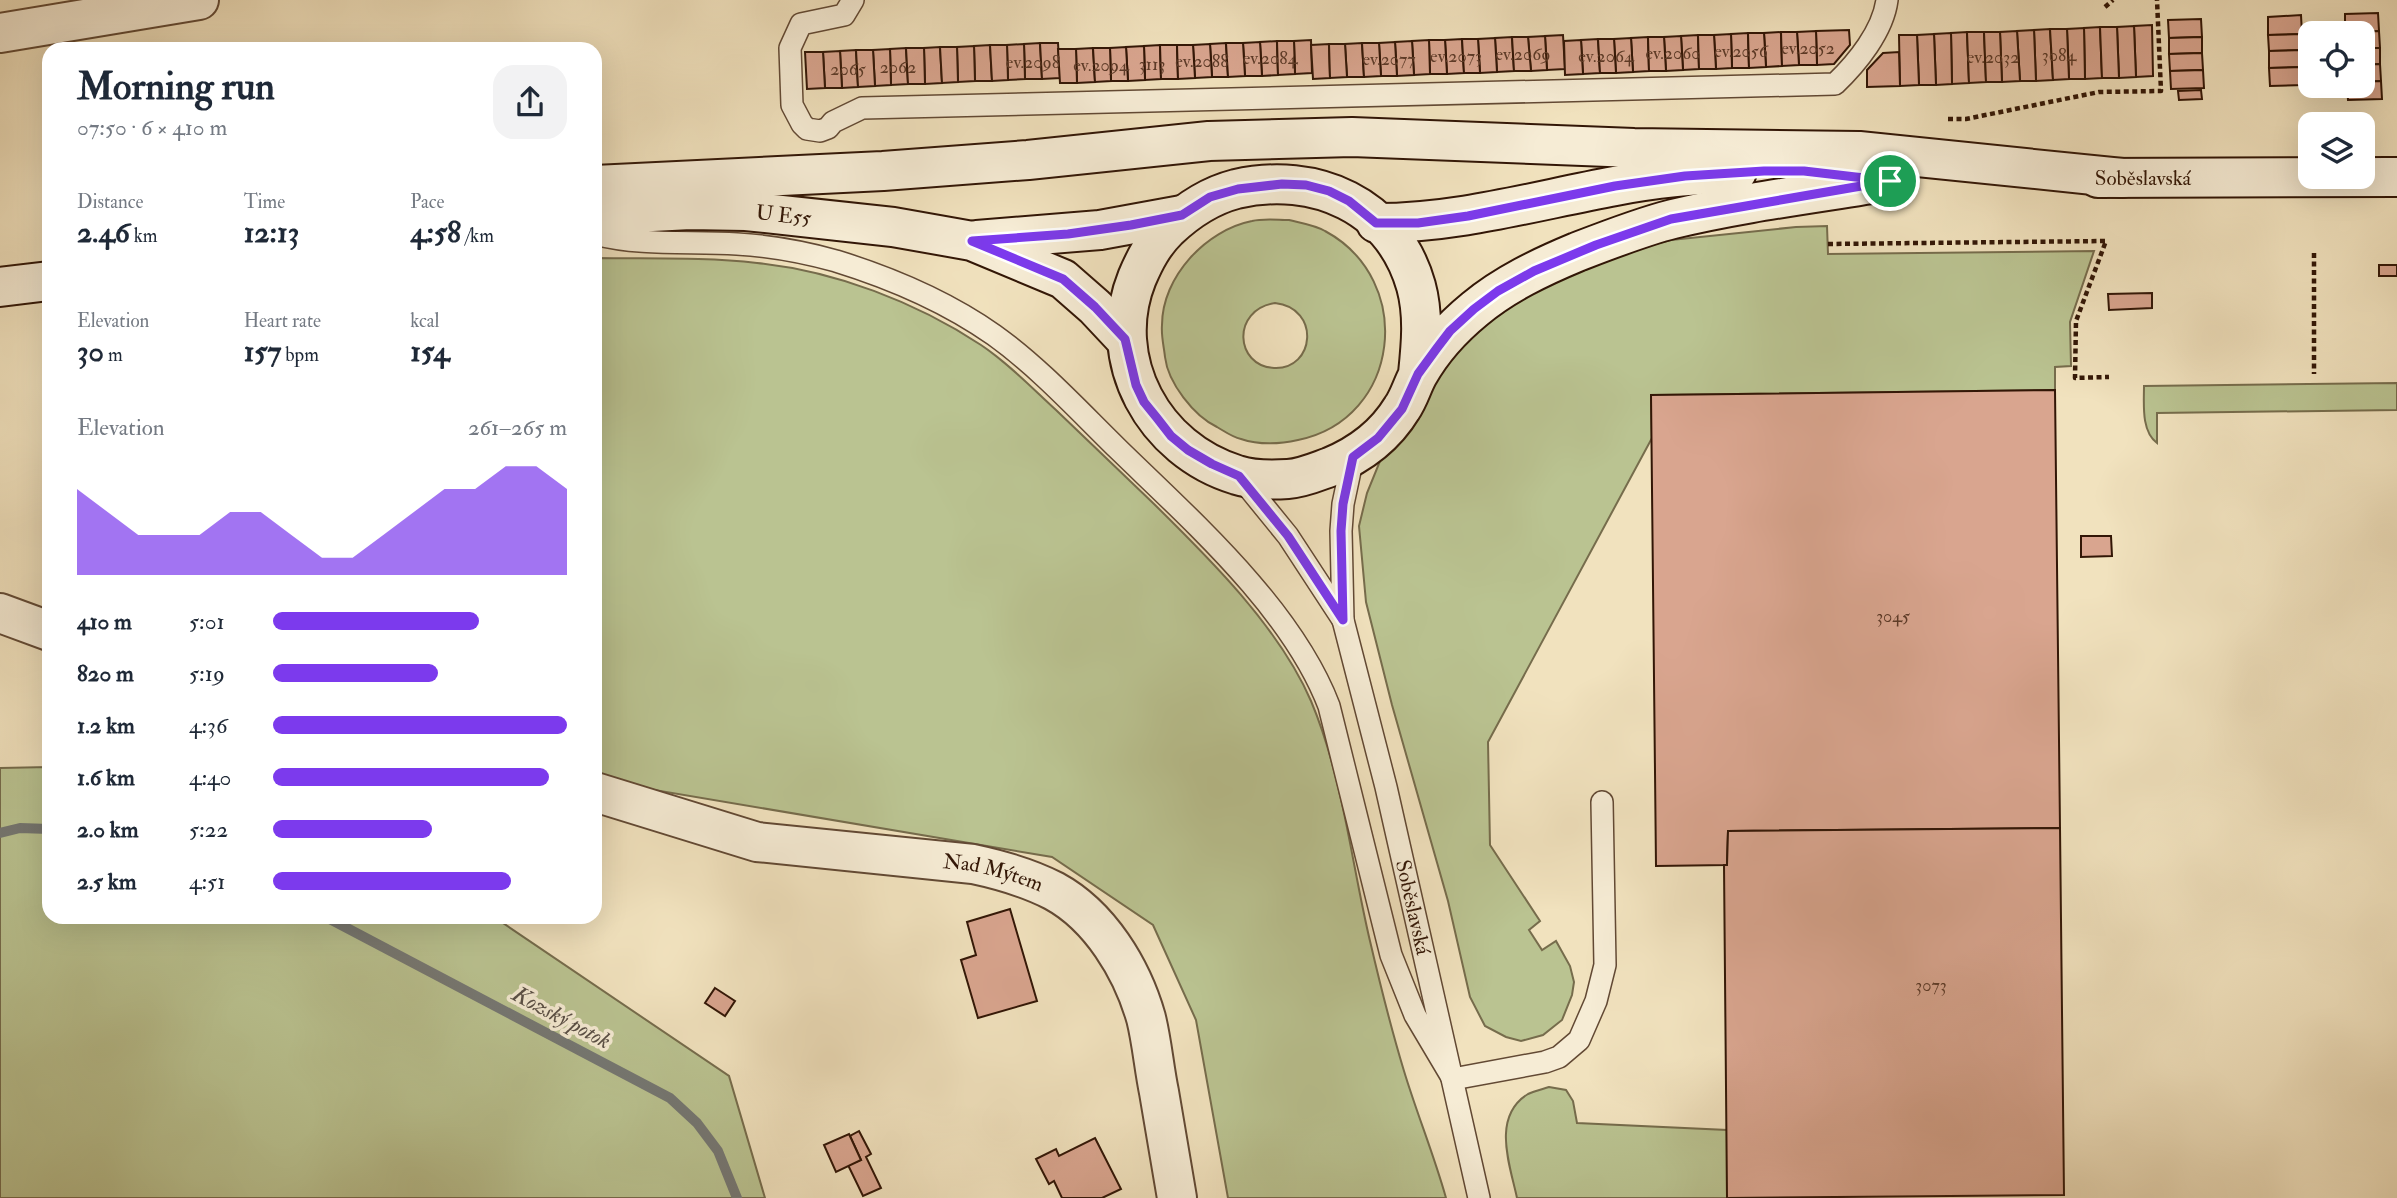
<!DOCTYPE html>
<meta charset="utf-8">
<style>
:root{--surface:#fff;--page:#f2f2f3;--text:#1f2937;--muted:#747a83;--accent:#7c3aed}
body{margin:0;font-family:"IM FELL Double Pica",serif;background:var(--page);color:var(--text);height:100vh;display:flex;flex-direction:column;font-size:26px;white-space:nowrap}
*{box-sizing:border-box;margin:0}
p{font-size:23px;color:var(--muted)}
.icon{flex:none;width:38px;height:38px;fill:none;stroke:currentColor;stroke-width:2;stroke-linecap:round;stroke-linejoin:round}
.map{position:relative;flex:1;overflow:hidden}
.side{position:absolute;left:42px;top:42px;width:560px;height:882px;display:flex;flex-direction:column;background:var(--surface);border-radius:21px;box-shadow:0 7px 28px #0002}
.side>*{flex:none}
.buttons{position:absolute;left:2298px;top:21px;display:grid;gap:14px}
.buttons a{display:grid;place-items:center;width:77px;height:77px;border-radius:14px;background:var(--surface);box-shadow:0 7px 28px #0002;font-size:35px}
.pin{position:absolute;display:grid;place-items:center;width:60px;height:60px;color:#fff;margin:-30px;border:4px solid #fff;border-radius:50%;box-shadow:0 2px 7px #0007}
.round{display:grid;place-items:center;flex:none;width:74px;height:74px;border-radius:21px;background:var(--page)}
.overview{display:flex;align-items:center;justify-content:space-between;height:119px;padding:0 35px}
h1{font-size:38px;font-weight:700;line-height:52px}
.metrics{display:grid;grid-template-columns:repeat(3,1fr);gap:10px;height:119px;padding:7px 35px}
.metrics div{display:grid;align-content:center}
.metrics b{font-size:30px;font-weight:700}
.metrics small{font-size:19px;font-weight:400}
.metrics p{font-size:19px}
.chart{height:196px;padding:14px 35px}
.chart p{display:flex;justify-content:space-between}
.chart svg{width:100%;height:126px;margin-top:7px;fill:var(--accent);opacity:.7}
ul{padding:0 35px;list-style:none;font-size:23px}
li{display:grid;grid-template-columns:112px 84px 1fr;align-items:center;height:52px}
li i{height:18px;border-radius:9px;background:var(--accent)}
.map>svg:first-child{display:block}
.green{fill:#bac391;stroke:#766c4c;stroke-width:2;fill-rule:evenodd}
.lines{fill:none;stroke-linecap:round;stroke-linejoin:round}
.stream{stroke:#757874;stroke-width:10}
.building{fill:#d9a58f;stroke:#321606;stroke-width:2}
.service-casing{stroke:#624934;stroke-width:24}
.minor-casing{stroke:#624934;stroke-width:42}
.secondary-casing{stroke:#321606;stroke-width:42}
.path{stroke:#321606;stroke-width:4.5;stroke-dasharray:5 3.5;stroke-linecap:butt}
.service{stroke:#f6ecd5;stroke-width:21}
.minor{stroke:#f6ecd5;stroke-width:38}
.secondary{stroke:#f6ecd5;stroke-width:38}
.route-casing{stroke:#fff;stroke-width:14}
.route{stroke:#7c3aed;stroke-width:9}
.labels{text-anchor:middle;stroke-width:7;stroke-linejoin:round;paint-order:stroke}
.number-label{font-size:18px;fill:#5c3a28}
.street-label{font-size:21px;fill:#321606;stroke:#f6ecd5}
.water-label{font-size:23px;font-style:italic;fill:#594f46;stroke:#f6ecd5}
</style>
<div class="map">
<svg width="2397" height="1198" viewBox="0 0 2397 1198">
<rect width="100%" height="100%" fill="#f1e2be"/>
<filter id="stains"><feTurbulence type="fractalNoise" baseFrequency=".00286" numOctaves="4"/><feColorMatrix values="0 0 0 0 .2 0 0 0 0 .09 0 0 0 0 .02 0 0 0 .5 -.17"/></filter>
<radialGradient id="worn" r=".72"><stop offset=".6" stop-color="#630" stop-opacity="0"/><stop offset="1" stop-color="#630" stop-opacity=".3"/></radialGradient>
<g class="green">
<path d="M1289 220C1301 223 1315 225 1325 231 1416 280 1401 419 1298 440 1280 444 1259 445 1241 439 1232 437 1224 431 1217 427 1194 416 1168 383 1165 357 1164 347 1161 336 1162 325 1162 277 1206 230 1252 221 1264 218 1278 220 1289 220ZM1275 303C1321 308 1315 370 1274 368 1235 366 1231 310 1275 303Z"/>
<path d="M1827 226 1828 254 2094 251 2070 322 2071 366 2055 367V390L1651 395 1652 438 1488 742 1490 845 1540 921 1529 930 1542 950 1556 941 1570 966 1574 982 1572 995 1562 1020 1543 1035 1521 1041 1506 1037 1485 1026 1470 997 1448 901 1392 705 1366 602 1359 526 1367 493 1380 461 1413 419 1440 372 1472 334 1528 294 1626 251 1671 240 1796 227Z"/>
<path d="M595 258C649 259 704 257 757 263 835 271 916 302 981 345 1008 363 1032 388 1056 410 1088 441 1121 472 1153 503 1209 558 1279 627 1311 701 1343 777 1351 861 1370 941 1380 984 1391 1028 1404 1071 1417 1114 1434 1155 1446 1198H1228L1196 1020 1153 925 1052 857 595 780Z"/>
<path d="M2397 383V410L2157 413V443C2141 431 2144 404 2144 386Z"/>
<path d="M49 767V917H494L729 1076 765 1198H0V768Z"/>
<path d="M1549 1087 1566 1090 1573 1101 1577 1123 1727 1130V1198H1517C1510 1165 1491 1117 1528 1094 1534 1091 1543 1089 1549 1087Z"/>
</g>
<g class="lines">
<g class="stream">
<path d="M0 833 20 828 49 829"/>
<path d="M326 917 670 1098 697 1123 718 1151 737 1198"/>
</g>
</g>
<g class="building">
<path d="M2378 13 2379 31 2345 32V14Z"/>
<path d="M2301 15 2302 34 2268 35V17Z"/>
<path d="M2201 19 2202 37 2169 38 2168 20Z"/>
<path d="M2152 25 2153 76 2136 77 2134 26Z"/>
<path d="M2134 26 2136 77 2119 78 2117 27Z"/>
<path d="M2100 27 2102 78 2085 79 2084 28Z"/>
<path d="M2100 27H2117L2119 78H2102Z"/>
<path d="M2084 28 2085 79H2069L2067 29Z"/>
<path d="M2050 29 2053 80 2036 81 2034 30Z"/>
<path d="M2050 29H2067L2069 79 2053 80Z"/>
<path d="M1849 30 1850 45 1834 64 1817 65 1816 31Z"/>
<path d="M2034 30 2036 81H2020L2017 31Z"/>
<path d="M1816 31 1817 65H1799L1797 32Z"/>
<path d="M2017 31 2020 81 2002 82 2000 32Z"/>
<path d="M2379 31 2380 48H2362V33H2345Z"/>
<path d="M1781 32 1782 66 1766 67 1764 33Z"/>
<path d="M1781 32H1797L1799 65 1782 66Z"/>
<path d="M1967 32 1969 83 1952 84 1951 33Z"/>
<path d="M1967 32H1984L1986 82 1969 83Z"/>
<path d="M1984 32H2000L2002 82H1986Z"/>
<path d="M1748 33 1749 68H1732L1731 34Z"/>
<path d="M1748 33H1764L1766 67 1749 68Z"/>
<path d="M1951 33 1952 84 1936 85 1934 34Z"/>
<path d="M1731 34 1732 68 1716 69 1714 35Z"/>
<path d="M1934 34 1936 85H1919L1917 35Z"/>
<path d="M2302 34 2303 50 2269 51 2268 35Z"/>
<path d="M1563 35 1565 69 1547 70 1545 36Z"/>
<path d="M1698 35 1699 69 1683 70 1681 36Z"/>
<path d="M1698 35H1714L1716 69H1699Z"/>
<path d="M1899 35H1917L1919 85 1900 86Z"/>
<path d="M1545 36 1547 70 1531 71 1528 37Z"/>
<path d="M1681 36 1683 70 1666 71 1664 37Z"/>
<path d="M1512 37 1514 71 1497 72 1495 38Z"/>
<path d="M1512 37H1528L1531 71H1514Z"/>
<path d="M1648 37 1649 71 1633 72 1631 38Z"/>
<path d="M1648 37H1664L1666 71H1649Z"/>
<path d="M2202 37V53L2169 54V38Z"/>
<path d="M1495 38 1497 72 1480 73 1478 39Z"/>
<path d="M1631 38 1633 72 1616 73 1614 39Z"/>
<path d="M1462 39 1464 73 1447 74 1445 40Z"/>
<path d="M1462 39H1478L1480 73H1464Z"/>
<path d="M1598 39 1600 73 1583 74 1581 40Z"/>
<path d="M1598 39H1614L1616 73H1600Z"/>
<path d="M1311 40 1312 73 1295 74 1294 41Z"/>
<path d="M1429 40H1445L1447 74H1430Z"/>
<path d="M1429 40 1430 74 1414 75 1412 41Z"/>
<path d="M1581 40 1583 74 1565 75 1564 41Z"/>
<path d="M1277 41 1278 75 1262 76 1260 42Z"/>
<path d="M1277 41H1294L1295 74 1278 75Z"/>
<path d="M1412 41 1414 75 1397 76 1395 42Z"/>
<path d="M1260 42 1262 76H1245L1243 43Z"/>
<path d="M1395 42 1397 76H1381L1379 43Z"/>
<path d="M1040 43 1042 79H1025L1024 44Z"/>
<path d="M1040 43H1058L1060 78 1042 79Z"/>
<path d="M1226 43 1228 77H1212L1210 44Z"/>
<path d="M1226 43H1243L1245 76 1228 77Z"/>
<path d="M1362 43 1364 77H1347L1345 44Z"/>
<path d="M1362 43H1379L1381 76 1364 77Z"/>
<path d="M1024 44 1025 79 1008 80 1007 45Z"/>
<path d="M1210 44 1212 77 1195 78 1193 45Z"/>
<path d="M1329 44 1330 78 1313 79 1311 45Z"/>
<path d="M1329 44H1345L1347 77 1330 78Z"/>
<path d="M990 45 992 81H975L974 46Z"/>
<path d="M990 45H1007L1008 80 992 81Z"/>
<path d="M1160 45 1161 79 1145 80 1144 46Z"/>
<path d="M1160 45H1177L1178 79H1161Z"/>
<path d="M1177 45H1193L1195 78 1178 79Z"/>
<path d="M974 46 975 81 958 82 957 47Z"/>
<path d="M1144 46 1145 80 1128 81 1126 47Z"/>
<path d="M940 47 942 83 925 84 924 48Z"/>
<path d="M940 47H957L958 82 942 83Z"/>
<path d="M1126 47 1128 81H1111L1110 48Z"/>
<path d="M906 48 908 84 891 85 890 49Z"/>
<path d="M906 48H924L925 84H908Z"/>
<path d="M1093 48 1095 82 1077 83 1076 49Z"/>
<path d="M1093 48H1110L1111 81 1095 82Z"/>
<path d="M2362 48H2380V64L2362 65Z"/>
<path d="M890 49 891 85 875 86 873 50Z"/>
<path d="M1058 49H1076L1077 83H1060Z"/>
<path d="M856 50 858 87 842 88 840 51Z"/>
<path d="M856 50H873L875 86 858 87Z"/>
<path d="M2303 50V67L2269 68V51Z"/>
<path d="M840 51 842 88H825L823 52Z"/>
<path d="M805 52H823L825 88 807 89Z"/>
<path d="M1899 52 1900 86 1867 87V70L1883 53Z"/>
<path d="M2202 53 2203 70 2170 71 2169 54Z"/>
<path d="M2380 64 2381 81 2362 82V65Z"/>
<path d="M2303 67 2304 85 2270 86 2269 68Z"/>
<path d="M2203 70 2204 88 2171 89 2170 71Z"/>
<path d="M2381 81 2382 99 2348 100 2347 86H2362V82Z"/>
<path d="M2201 90 2202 99 2179 100 2178 91Z"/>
<rect x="2379" y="265" width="18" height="11"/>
<path d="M2152 293V308L2109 310 2108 294Z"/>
<path d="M2055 390 2060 828 1728 831 1727 865 1656 866 1651 395Z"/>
<path d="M2081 536H2111L2112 556 2081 557Z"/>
<path d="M2060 828 2064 1195 1727 1198 1724 865H1727L1728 831Z"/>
<path d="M1010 909 1037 1001 978 1018 961 960 976 955 967 922Z"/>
<path d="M715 988 735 1001 725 1016 705 1003Z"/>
<path d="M859 1131 871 1154 866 1157 881 1188 863 1196 848 1165 861 1160 850 1136Z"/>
<path d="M849 1134 861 1160 836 1172 824 1145Z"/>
<path d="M1095 1138 1121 1189 1102 1198H1062L1054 1181 1049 1184 1036 1159 1056 1149 1059 1156Z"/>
</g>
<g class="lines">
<defs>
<g id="service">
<path d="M853 0 844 15 801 24 790 48 792 105 802 124 807 129 820 131 828 128 833 122 862 108 1835 84C1857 63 1883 31 1887 0"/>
<path d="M595 234C642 246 689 241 737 244 771 246 804 252 836 261 891 278 947 302 994 335 1040 368 1079 411 1119 450 1193 522 1292 609 1329 706L1391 955 1415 1015 1453 1079 1545 1062 1559 1057 1579 1040 1596 1001 1605 965 1602 802"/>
<path id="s1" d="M1353 457 1343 504 1341 531 1343 620 1386 787 1479 1198"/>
<path d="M1240 477 1288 536 1343 620"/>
</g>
<g id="minor">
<path d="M0 33 199 0"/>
<path d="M0 613 49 631"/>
<path id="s2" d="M595 792 757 842 973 864C1001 870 1029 878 1054 891 1100 916 1132 969 1146 1018 1152 1042 1154 1068 1159 1092 1165 1128 1171 1163 1177 1198"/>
</g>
<g id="secondary">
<path d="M2098 178 2397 177"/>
<path d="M595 185 883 171 1028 160 1209 141 1352 137 1634 148 1859 151 2122 178"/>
<path id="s3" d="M595 215 690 210 746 211 893 227 972 241 1063 279 1095 307 1125 339"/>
<path d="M1376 223C1459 223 1534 201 1615 186 1655 178 1696 175 1737 172"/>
<path d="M977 240 1100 230 1182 215"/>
<path d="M0 287 49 281"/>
<path d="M1418 374C1421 345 1424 315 1416 286 1393 205 1315 171 1236 189 1209 196 1188 210 1168 229 1153 244 1145 259 1137 278 1104 360 1154 450 1237 475 1252 480 1272 480 1288 479 1303 478 1316 472 1330 467 1359 455 1385 436 1402 408 1409 398 1412 386 1418 375 1432 350 1453 327 1475 309 1505 284 1541 267 1577 252 1608 240 1641 227 1673 219 1744 202 1818 193 1890 181"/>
</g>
</defs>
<use href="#service" class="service-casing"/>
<use href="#minor" class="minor-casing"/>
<use href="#secondary" class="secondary-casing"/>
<g class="path">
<path d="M2105 7 2113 0"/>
<path d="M1948 119H1966L2099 92 2161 91 2157 0"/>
<path d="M1828 244 2106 241 2076 321 2075 378 2109 377"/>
<path d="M2314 253V374"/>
</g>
<use href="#service" class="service"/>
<use href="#minor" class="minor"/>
<use href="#secondary" class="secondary"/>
</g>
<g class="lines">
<defs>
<path id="route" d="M1764 171H1804L1890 181 1671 219 1596 245 1534 271 1498 291 1474 309 1450 331 1437 348 1418 374 1402 409 1378 438 1353 457 1343 504 1341 531 1343 620 1288 536 1239 476 1212 464 1188 450 1171 436 1157 418 1144 402 1136 385 1125 339 1095 307 1063 279 972 241 1068 234 1131 225 1182 215 1210 197 1238 189 1282 184 1306 185 1329 191 1349 201 1376 223H1418L1468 216 1615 186 1685 176Z"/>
</defs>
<use href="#route" class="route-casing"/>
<use href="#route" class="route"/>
</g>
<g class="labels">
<g class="number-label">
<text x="1808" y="54">ev.2052</text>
<text x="1741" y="57">ev.2056</text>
<text x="1673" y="59">ev.2060</text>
<text x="1523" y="60">ev.2069</text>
<text x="2059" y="61">3084</text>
<text x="1456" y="62">ev.2073</text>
<text x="1606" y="62">ev.2064</text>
<text x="1993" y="63">ev.2032</text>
<text x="1270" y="64">ev.2084</text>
<text x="1389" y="65">ev.2077</text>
<text x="1202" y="67">ev.2088</text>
<text x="1033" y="68">ev.2098</text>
<text x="1152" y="70">3113</text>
<text x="1101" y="71">ev.2094</text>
<text x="898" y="73">2062</text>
<text x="848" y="75">2065</text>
<text x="1893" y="622">3045</text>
<text x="1931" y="991">3073</text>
</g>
<g class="street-label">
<text x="2143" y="185">Soběslavská</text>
<text dy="7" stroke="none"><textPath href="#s3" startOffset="189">U E55</textPath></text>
<text dy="7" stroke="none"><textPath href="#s2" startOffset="408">Nad Mýtem</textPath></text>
<text dy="7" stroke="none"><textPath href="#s1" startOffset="460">Soběslavská</textPath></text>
</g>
<g class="water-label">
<text transform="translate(562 1017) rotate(28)" y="8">Kozský potok</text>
</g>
</g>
<rect width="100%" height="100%" filter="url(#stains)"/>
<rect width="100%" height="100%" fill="url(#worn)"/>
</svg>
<div class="buttons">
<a><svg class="icon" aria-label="locate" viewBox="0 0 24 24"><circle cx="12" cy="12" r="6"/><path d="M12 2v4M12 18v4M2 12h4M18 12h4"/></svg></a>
<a><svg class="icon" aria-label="layers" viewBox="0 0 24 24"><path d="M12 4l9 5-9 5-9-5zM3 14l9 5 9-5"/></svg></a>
</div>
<div class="pin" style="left:1890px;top:181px;background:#1e9e55"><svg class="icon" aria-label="arrive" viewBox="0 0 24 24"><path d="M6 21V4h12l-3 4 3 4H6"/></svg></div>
<section class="side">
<div class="overview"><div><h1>Morning run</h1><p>07:50 · 6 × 410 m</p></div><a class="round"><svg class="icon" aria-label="share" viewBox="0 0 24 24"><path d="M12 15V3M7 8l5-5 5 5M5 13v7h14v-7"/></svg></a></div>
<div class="metrics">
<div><p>Distance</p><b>2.46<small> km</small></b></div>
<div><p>Time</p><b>12:13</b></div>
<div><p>Pace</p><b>4:58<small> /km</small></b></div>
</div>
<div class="metrics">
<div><p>Elevation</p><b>30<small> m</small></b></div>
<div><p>Heart rate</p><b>157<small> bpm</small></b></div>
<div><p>kcal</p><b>154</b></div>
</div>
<div class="chart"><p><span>Elevation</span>261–265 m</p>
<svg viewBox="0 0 160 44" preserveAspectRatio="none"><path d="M0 44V14L10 22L20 30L30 30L40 30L50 22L60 22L70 30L80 38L90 38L100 30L110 22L120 14L130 14L140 6L150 6L160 14V44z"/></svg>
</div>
<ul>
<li><b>410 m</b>5:01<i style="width:70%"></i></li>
<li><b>820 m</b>5:19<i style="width:56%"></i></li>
<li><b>1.2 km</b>4:36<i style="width:100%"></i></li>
<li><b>1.6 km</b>4:40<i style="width:94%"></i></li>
<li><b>2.0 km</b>5:22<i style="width:54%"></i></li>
<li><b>2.5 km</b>4:51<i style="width:81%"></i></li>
</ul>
</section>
</div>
